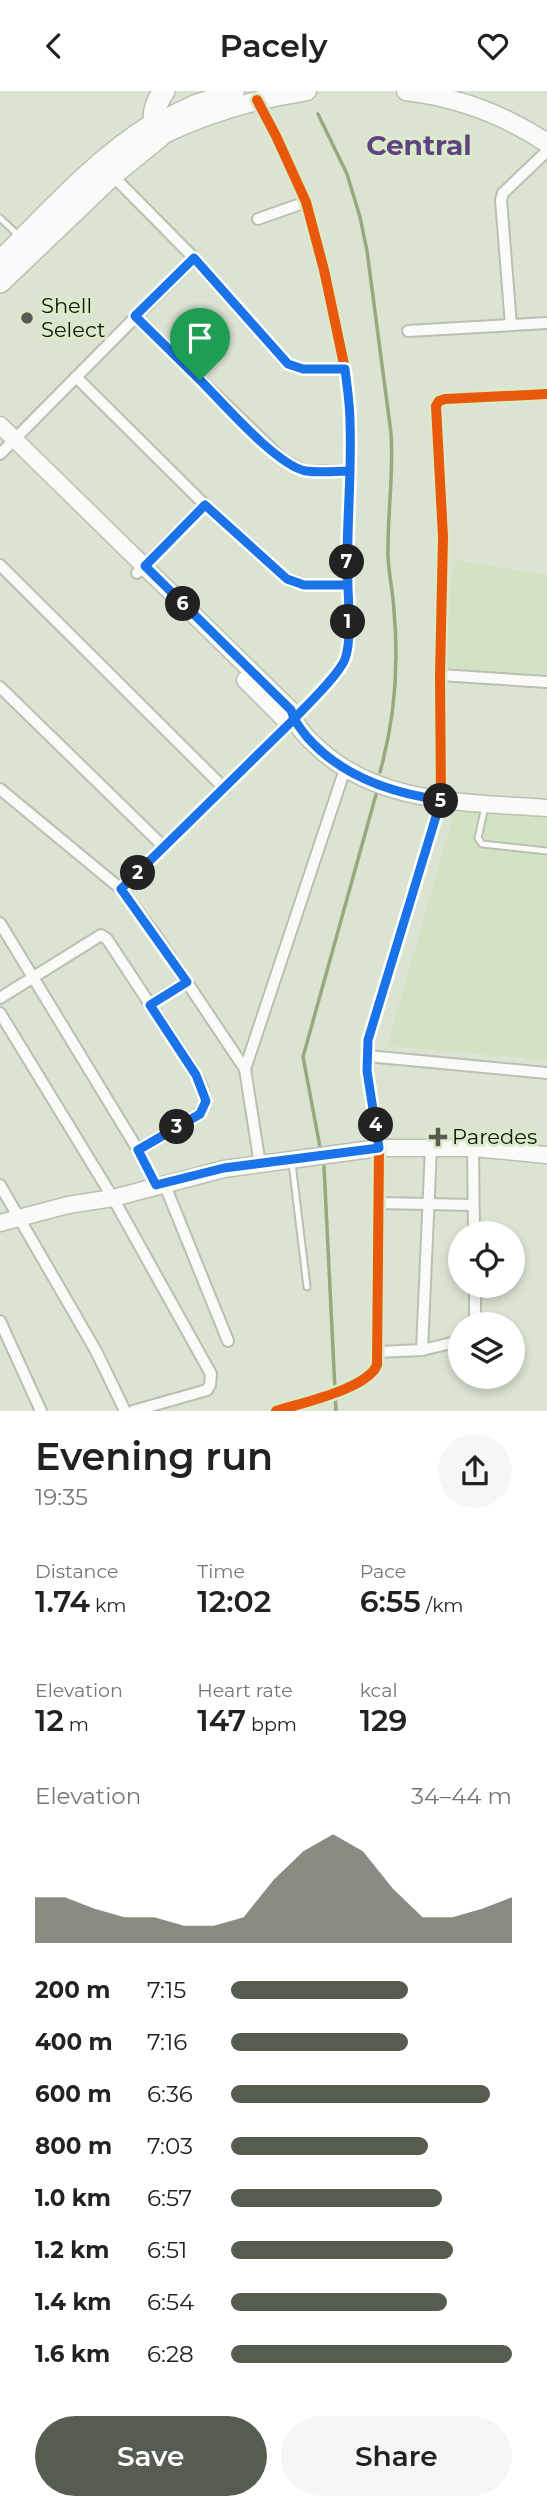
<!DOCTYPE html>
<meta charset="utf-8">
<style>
:root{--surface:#fff;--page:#f6f6f6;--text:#222;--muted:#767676;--accent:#565c4f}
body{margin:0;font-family:Montserrat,sans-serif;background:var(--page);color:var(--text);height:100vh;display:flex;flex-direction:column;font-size:26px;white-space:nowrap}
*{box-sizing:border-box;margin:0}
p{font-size:23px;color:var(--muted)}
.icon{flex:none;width:38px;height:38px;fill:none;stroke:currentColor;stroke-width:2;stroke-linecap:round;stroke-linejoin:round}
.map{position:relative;height:1320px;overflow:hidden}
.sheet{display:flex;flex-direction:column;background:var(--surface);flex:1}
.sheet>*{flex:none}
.controls{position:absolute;left:448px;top:1130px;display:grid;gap:14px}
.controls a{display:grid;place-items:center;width:77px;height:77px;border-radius:50%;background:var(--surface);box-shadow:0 4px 10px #0003;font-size:35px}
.pin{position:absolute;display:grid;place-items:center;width:60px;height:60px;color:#fff;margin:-72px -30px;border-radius:50% 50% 50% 0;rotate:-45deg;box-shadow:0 0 7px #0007}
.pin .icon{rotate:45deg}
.km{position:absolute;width:35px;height:35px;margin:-18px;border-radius:50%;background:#222;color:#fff;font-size:19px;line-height:35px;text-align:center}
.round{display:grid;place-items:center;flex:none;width:74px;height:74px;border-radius:37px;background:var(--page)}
.headline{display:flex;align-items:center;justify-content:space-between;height:119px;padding:0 35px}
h1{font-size:38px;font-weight:600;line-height:52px}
.stats{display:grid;grid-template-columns:repeat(3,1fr);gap:10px;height:119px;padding:7px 35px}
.stats div{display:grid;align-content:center}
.stats b{font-size:30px;font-weight:600}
.stats small{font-size:19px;font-weight:400}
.stats p{font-size:19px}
.chart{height:196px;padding:14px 35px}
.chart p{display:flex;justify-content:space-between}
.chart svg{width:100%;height:126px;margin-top:7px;fill:var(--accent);opacity:.7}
.cta{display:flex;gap:14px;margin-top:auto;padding:14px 35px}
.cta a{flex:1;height:80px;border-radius:42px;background:var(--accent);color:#fff;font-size:28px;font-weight:600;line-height:80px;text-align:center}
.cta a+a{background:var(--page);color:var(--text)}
ul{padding:0 35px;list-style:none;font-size:23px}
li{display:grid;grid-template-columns:112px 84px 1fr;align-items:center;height:52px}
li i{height:18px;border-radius:9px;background:var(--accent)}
header{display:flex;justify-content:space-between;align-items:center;height:91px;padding:0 35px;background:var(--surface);font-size:32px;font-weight:600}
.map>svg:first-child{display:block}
.built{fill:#d4e2c4}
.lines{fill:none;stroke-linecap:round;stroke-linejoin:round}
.stream{stroke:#97aa7f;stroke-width:3.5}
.lane-casing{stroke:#b9c0b2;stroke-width:9}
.street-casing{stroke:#b9c0b2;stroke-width:14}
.secondary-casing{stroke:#b9c0b2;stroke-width:19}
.primary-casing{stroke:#b9c0b2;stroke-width:21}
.highway-casing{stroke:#b9c0b2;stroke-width:24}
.lane{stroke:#fafbf8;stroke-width:5}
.street{stroke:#fafbf8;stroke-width:10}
.secondary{stroke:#fafbf8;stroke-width:16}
.primary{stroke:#fafbf8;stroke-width:18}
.highway{stroke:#fafbf8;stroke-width:21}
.cycleway-casing{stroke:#dbebca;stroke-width:15}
.cycleway{stroke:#e8590c;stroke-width:10}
.route-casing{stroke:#fff;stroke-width:14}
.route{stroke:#1a73e8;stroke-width:9}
.poi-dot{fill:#565c4f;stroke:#dbebca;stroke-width:2.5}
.labels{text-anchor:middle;stroke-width:6;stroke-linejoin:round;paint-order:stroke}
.poi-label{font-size:21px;fill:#0f1409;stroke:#dbebca;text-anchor:start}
.district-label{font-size:28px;font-weight:bold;fill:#5d4480;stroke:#dbebca}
</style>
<header><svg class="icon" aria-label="back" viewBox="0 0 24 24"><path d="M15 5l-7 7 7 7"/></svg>Pacely<svg class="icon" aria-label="heart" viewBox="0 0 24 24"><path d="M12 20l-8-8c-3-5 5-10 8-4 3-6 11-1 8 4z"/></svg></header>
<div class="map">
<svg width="547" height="1320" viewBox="0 0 547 1320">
<rect width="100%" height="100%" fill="#dbe3d2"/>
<g class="built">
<path d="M455 469 547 484V587L442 576V534Z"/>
<path d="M455 718 547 725V969L387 955Z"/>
</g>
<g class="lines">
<g class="stream">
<path d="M318 23 347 83 360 126 367 160 391 342C394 384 387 425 388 466 389 484 393 502 394 520 399 575 395 628 380 681"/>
<path d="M320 1056 303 966 377 700"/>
<path d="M324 1075 336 1320"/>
</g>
<defs>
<g id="lane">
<path d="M0 127 18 144"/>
<path d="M485 716 478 747 482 753 547 760"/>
<path d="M292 1072 307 1196"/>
</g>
<g id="street">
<path d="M112 84 194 167 288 273 303 278H345"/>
<path d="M258 128 306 111"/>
<path d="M135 225 282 368 305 380H350"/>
<path d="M511 234 501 109 503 102 547 60"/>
<path d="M408 240 547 232"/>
<path d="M76 286 205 414 287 488 305 494H347"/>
<path d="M0 363 194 167"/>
<path d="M0 474 225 698"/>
<path d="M137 482 205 414"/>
<path d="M440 584 547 591"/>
<path d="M0 596 164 756"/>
<path d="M0 698 121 798 154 842 245 978 260 1074"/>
<path d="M121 798 288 634 337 580 345 568 348 537 347 469 350 331 345 278 324 179 306 111 276 45 257 9"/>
<path d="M0 832 138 1059 156 1094"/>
<path d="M0 907 101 844 107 848 190 974 200 991 206 1010 199 1023 138 1059"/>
<path d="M150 913 187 891"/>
<path d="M0 922 113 1107 211 1283 210 1294 207 1299 133 1320"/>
<path d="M367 965 547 982"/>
<path d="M245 978 345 678"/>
<path d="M473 1057 474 1143"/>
<path d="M164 1092 228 1250"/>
<path d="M0 1094 96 1260 125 1320"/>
<path d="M378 1112 473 1114"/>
<path d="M0 1230 41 1320"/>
<path d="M475 1234V1195"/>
<path d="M422 1259 431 1056"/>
<path d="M378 1261 422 1259 460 1250"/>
<path d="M276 1320C301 1312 367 1298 377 1274L379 1057 367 980 368 949 441 709 440 584 443 446 436 315 439 310 445 308 547 303"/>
</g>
<g id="secondary">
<path d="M0 334 291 619C294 633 304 644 315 654 376 714 467 711 547 717"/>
<path d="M245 589 282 626 293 629"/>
<path d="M0 1132 68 1114 113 1107 224 1078 379 1057H473L547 1064"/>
</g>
<g id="primary">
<path d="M406 0C456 6 505 24 547 52"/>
<path d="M154 33 196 13 235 0"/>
<path d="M160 45C208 21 255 8 307 0"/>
</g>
<g id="highway">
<path d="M0 171C48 123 96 69 154 33"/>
<path d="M0 191 112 84 160 45C151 28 153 16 164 0"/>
</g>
</defs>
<use href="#lane" class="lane-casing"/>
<use href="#street" class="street-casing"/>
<use href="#secondary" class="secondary-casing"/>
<use href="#primary" class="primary-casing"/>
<use href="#highway" class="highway-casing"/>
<use href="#lane" class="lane"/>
<use href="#street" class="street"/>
<use href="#secondary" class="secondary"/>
<use href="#primary" class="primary"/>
<use href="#highway" class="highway"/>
<defs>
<g id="cycleway">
<path d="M121 798 288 634 337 580 345 568 348 537 347 469 350 331 345 278 324 179 306 111 276 45 257 9"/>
<path d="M276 1320C301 1312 367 1298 377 1274L379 1057 367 980 368 949 441 709 440 584 443 446 436 315 439 310 445 308 547 303"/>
</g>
</defs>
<use href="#cycleway" class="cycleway-casing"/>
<use href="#cycleway" class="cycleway"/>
</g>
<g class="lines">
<defs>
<path id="route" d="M200 289C222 311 277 375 306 380 320 382 336 380 350 380 349 411 347 441 347 472 347 495 353 547 345 568 339 584 306 615 293 629L288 634 121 798 187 891 150 914 196 984 206 1010 200 1023 138 1059 156 1094 224 1077 379 1057 367 980 368 949 441 709C391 702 341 685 307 646 300 637 294 630 291 619L145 475 205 414 287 488 304 494H348C346 440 352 386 350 331 350 314 347 295 345 278H303L288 273 194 167 135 225 200 289"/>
</defs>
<use href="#route" class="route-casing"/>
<use href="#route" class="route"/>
</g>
<g class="poi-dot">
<circle cx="27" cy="227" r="7"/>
<path d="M434.5 1035.5h7v7h7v7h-7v7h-7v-7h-7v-7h7z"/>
</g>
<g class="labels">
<g class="poi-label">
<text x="41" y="222">Shell<tspan x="41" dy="24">Select</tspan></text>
<text x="452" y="1053">Paredes</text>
</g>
<g class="district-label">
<text x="419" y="64">Central</text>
</g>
</g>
</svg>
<div class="controls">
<a><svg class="icon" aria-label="locate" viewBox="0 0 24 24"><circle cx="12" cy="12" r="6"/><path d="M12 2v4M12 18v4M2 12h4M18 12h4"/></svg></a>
<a><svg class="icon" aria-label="layers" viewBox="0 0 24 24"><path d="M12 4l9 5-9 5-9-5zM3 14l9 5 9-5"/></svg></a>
</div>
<div class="pin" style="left:200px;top:289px;background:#1e9e55"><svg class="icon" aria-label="arrive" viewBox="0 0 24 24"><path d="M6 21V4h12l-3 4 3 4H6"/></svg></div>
<b class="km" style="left:348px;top:531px">1</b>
<b class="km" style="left:138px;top:782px">2</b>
<b class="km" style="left:177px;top:1036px">3</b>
<b class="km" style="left:376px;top:1034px">4</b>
<b class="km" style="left:441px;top:710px">5</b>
<b class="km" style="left:183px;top:513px">6</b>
<b class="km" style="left:347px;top:471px">7</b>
</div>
<section class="sheet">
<div class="headline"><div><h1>Evening run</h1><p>19:35</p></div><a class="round"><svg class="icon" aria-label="share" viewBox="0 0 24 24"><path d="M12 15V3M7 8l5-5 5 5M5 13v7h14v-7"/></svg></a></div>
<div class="stats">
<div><p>Distance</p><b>1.74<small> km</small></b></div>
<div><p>Time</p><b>12:02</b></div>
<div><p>Pace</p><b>6:55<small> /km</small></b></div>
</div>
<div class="stats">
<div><p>Elevation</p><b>12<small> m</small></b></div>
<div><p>Heart rate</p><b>147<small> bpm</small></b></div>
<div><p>kcal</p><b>129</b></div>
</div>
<div class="chart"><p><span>Elevation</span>34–44 m</p>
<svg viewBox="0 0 160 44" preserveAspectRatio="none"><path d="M0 44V28L10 28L20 32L30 35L40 35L50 38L60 38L70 35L80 22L90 12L100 6L110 12L120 25L130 35L140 35L150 32L160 28V44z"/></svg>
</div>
<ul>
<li><b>200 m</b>7:15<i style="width:63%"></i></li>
<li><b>400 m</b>7:16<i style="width:63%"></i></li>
<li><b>600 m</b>6:36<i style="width:92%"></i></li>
<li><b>800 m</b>7:03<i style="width:70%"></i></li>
<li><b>1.0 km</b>6:57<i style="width:75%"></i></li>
<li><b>1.2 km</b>6:51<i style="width:79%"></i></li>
<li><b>1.4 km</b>6:54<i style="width:77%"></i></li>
<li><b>1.6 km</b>6:28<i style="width:100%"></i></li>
</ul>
<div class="cta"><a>Save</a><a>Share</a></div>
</section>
